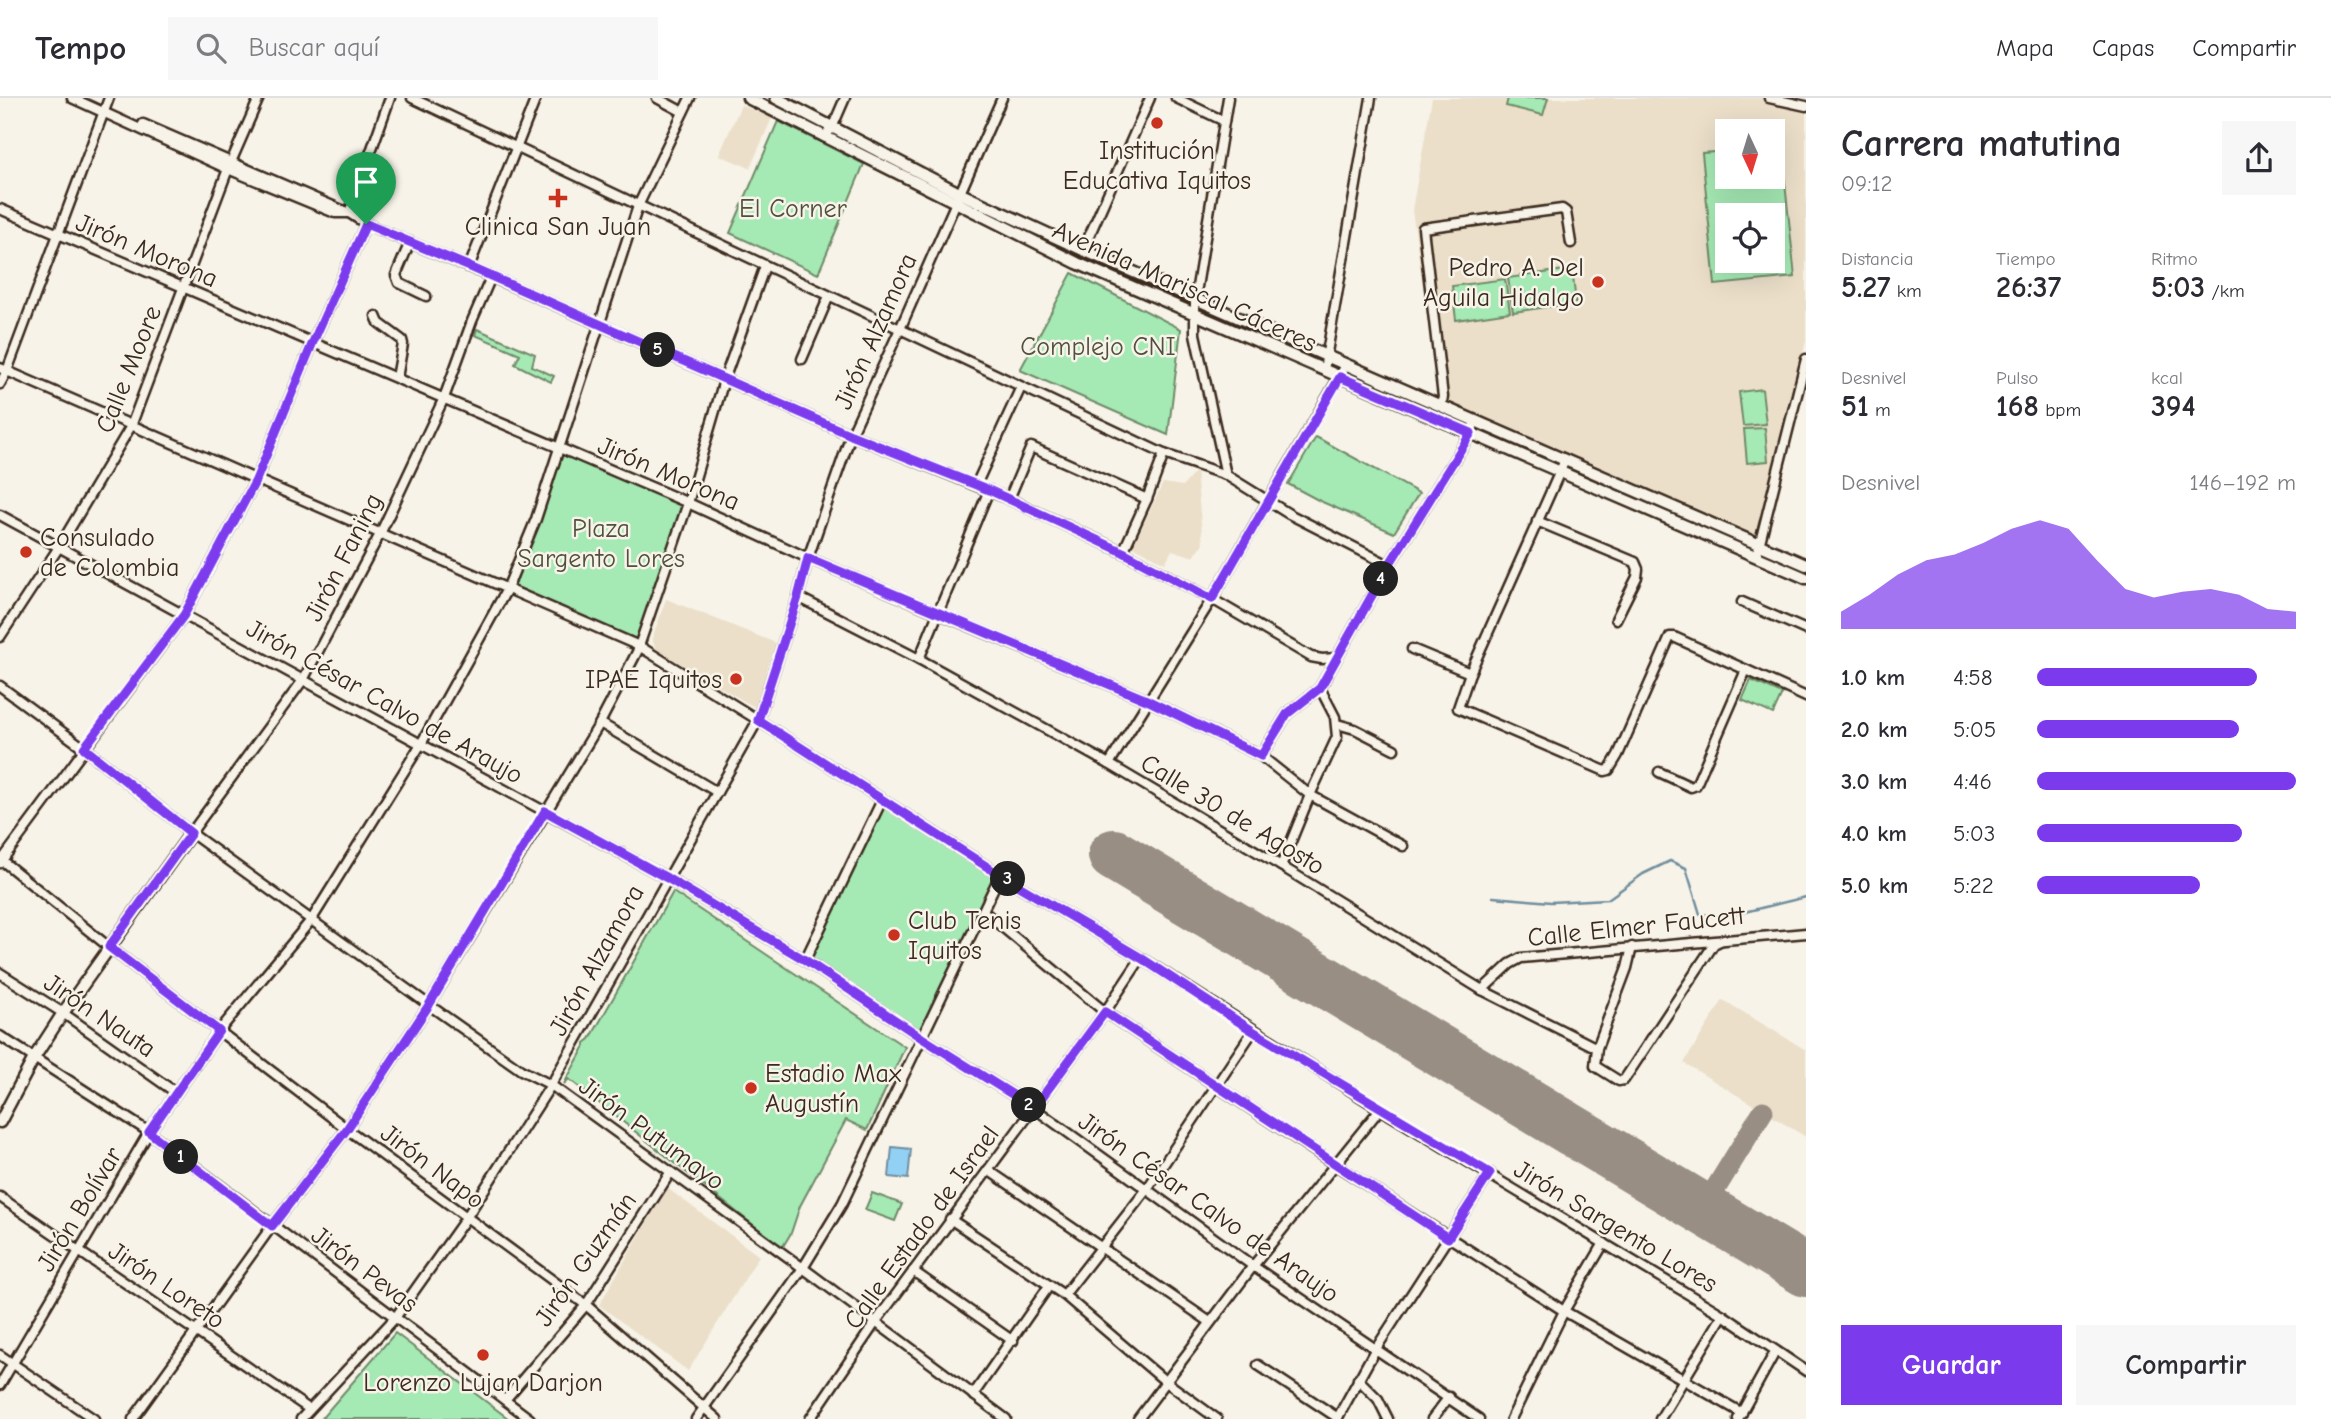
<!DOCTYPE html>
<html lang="es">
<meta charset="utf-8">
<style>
:root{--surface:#fff;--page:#f7f7f7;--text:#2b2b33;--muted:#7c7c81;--line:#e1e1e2;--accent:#7c3aed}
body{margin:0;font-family:"Comic Neue",sans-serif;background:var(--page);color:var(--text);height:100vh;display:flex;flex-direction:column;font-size:26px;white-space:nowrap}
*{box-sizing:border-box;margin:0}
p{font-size:23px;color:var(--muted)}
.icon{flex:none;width:38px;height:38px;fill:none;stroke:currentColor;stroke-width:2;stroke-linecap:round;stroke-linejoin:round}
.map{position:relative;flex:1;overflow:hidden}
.sheet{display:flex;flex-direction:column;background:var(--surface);width:525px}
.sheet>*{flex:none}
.needle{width:46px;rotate:176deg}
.fabs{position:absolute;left:1715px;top:21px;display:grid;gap:14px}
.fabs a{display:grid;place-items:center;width:70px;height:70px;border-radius:0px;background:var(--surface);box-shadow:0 7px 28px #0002;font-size:35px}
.pin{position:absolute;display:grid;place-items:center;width:60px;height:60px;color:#fff;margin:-72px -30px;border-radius:50% 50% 50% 0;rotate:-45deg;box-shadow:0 0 7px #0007}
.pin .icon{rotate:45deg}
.km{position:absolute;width:35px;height:35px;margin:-18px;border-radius:50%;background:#222;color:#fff;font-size:19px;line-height:35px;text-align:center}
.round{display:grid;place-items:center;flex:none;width:74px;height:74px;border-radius:0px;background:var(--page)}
.overview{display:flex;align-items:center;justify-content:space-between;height:119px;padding:0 35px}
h1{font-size:38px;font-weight:800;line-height:52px}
.stats{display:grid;grid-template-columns:repeat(3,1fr);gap:10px;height:119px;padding:7px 35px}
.stats div{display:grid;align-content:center}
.stats b{font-size:30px;font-weight:800}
.stats small{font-size:19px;font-weight:400}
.stats p{font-size:19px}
.chart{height:196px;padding:14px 35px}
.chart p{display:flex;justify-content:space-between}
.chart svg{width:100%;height:126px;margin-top:7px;fill:var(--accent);opacity:.7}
.button{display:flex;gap:14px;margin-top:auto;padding:14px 35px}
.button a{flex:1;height:80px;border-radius:0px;background:var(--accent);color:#fff;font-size:28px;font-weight:800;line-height:80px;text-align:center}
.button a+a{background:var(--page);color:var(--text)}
ul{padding:0 35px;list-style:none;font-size:23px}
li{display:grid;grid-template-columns:112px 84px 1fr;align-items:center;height:52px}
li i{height:18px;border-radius:9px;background:var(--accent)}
header{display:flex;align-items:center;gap:42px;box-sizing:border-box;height:98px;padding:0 35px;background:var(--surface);border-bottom:2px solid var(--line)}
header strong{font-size:33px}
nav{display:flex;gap:38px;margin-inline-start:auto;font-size:24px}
.search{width:490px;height:63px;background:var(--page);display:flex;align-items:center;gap:18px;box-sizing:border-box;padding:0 24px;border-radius:0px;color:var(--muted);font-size:26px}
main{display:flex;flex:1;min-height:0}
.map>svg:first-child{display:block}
.built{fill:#ebdfc9;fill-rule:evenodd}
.green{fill:#a5e9b4;stroke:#708a69;stroke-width:2;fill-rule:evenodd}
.water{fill:#93d1f4;stroke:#708e9e;stroke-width:2}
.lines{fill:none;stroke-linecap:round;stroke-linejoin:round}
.stream{stroke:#708e9e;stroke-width:2.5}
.taxiway{stroke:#998e83;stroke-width:21}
.runway{stroke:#998e83;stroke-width:52}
.minor-casing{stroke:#3b2a1e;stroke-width:13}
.major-casing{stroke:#3b2a1e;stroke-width:15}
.minor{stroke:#f7f3e8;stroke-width:8}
.major{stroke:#f7f3e8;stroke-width:10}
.route-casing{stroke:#fff;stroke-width:14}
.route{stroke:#7c3aed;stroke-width:9}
.poi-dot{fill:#c8321e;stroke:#f7f3e8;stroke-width:2.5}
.labels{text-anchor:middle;stroke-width:5;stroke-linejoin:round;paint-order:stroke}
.poi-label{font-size:26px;fill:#3b2a1e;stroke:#f7f3e8}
.park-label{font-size:26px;fill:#50503c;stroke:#f7f3e8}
.street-label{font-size:26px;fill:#3b2a1e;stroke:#f7f3e8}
</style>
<header>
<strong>Tempo</strong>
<div class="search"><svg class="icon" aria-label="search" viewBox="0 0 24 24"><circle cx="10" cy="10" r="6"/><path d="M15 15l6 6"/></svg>Buscar aquí</div>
<nav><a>Mapa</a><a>Capas</a><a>Compartir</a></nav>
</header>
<main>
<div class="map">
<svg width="1806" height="1321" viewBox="0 0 1806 1321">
<rect width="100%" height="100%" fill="#f7f3e8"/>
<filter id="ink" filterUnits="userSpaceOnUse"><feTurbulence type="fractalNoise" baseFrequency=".0143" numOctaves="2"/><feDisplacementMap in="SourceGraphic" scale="14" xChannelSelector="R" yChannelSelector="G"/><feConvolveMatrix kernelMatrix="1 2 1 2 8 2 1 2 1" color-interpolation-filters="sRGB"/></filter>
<g filter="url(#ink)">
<g class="built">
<path d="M1432 0H1769L1806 8V243L1759 442 1440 304 1412 112ZM1727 33H1773V79H1727ZM1727 117H1773V163H1727Z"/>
<path d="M741 7 772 20 750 70 719 57Z"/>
<path d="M1196 373 1203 445 1194 459 1172 452 1165 465 1133 448 1163 385 1183 388Z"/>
<path d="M666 501 776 545 756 610 656 551 652 541Z"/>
<path d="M1723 902 1806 952V1039L1684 965Z"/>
<path d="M667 1090 759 1158 688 1273 599 1207Z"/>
</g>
<g class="green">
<path d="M1508 0H1548L1543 17 1506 8Z"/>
<path d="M778 23 864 66 818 176 730 135Z"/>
<path d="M1781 47 1795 179 1715 187 1702 55 1727 53V79H1773V48ZM1727 117H1773V163H1727Z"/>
<path d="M1572 171 1576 205 1513 214 1508 180Z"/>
<path d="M1072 175 1181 231 1168 337 1020 272Z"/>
<path d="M1505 181 1510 214 1456 222 1452 188Z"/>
<path d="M477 231 535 256 532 268 554 278 551 284 515 266 520 256 475 237Z"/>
<path d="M1762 291 1766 326 1743 328 1739 294Z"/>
<path d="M1765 330 1768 363 1747 365 1744 331Z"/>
<path d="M1316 339 1419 395 1394 435 1320 403 1288 386Z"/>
<path d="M558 349 688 405 639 548 513 494Z"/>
<path d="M1751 582 1782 596 1773 616 1742 602Z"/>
<path d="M882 702 1000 777 922 940 805 862Z"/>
<path d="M673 794 905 949 867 1032 846 1022 800 1108 791 1135 782 1150 569 981 564 986 585 948V945L590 941Z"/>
<path d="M872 1095 902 1106 895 1123 865 1112Z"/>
<path d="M395 1235 509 1321H321Z"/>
</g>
<path class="water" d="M892 1049 911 1051 908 1081 889 1079Z"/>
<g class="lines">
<path class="stream" d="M1493 799 1551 804 1608 801 1643 776 1670 763 1686 770 1700 816 1724 819 1806 799"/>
<path class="taxiway" d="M1703 1111 1763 1013"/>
<path class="runway" d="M1114 757 1806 1173"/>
<defs>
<g id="minor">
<path d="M72 0 228 71 335 115H349L366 126 469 169 851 337 1009 401 1123 454 1212 501 1311 559 1322 561 1336 560"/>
<path d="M412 0 1164 356 1226 377 1289 416 1389 467"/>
<path d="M657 0 683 14"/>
<path d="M1176 0 1224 23"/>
<path d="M1769 0 1806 8"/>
<path d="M143 26 349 115 390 0"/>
<path d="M824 39 832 30 845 0"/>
<path d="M0 111 686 404 808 460 938 515 1149 603 1261 658 1310 697 1403 748"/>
<path d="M410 144 396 177 399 185 426 198"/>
<path d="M1083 152 1150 0"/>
<path d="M469 169 536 0"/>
<path d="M376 218 379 225 402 242 403 246 397 280"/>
<path d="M802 261 829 198"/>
<path d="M0 270 639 548 758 622 1000 777 1141 860 1380 1011 1723 1217 1806 1273"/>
<path d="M1324 272 1371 0"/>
<path d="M0 286 7 273 109 0"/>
<path d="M1441 308 1443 299 1423 130 1562 111 1566 114 1571 145"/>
<path d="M1565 362 1470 575 1458 610 1605 673 1609 672 1618 657 1670 539H1674L1806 599"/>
<path d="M1226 377 1195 236V201L1228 0"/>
<path d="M976 387 1021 289"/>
<path d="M1009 401 1031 349 1147 401"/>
<path d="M0 417 667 780 805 862 922 940 1034 1010 1253 1168 1479 1321"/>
<path d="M1537 423 1635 464 1638 471 1637 479 1616 521"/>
<path d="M1758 452 1806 261"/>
<path d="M1123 454 1147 401 1164 356"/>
<path d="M798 499 919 561 1109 666 1281 768 1482 892 1597 950 1595 968 1619 983 1624 982 1714 846 1724 841"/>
<path d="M1742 504 1806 532"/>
<path d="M0 539 59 449 131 328 228 71 259 0"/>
<path d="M1412 551 1470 575"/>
<path d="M919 561 989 392"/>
<path d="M0 588 84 650 191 735 429 907 521 972 551 987 803 1170 1006 1321"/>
<path d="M600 625 717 694"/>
<path d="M1337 626 1355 631 1394 651"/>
<path d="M1261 658 1287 616 1320 590"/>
<path d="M1109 666 1212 501 1346 267"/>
<path d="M1659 674 1691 689 1696 687 1746 572"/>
<path d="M191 735 303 582 380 436 444 300 472 223 491 179"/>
<path d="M0 761 109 849 347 1031 586 1207 717 1321"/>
<path d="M0 765 184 517 256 382 313 244 366 126"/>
<path d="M1281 768 1310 697 1337 639 1335 619 1320 590 1389 467 1471 335 1475 323"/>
<path d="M983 813 1105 914 1336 1067 1564 1213 1742 1315"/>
<path d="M805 862 882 702"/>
<path d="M0 875 63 915 175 994"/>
<path d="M1482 892 1510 866 1521 860 1806 835"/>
<path d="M0 938 149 1034 530 1321"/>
<path d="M1597 950 1627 870 1632 849"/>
<path d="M988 1072 1210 1224"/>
<path d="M0 1099 309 1311"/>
<path d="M950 1121 1064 1197 1165 1283 1217 1321"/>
<path d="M913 1173 1013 1243"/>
<path d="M1064 1197 1147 1091 1253 933"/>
<path d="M0 1257 94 1321"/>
<path d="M1258 1267 1338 1320"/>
<path d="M1358 1281 1378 1301 1388 1321"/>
<path d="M0 1287 149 1034 219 933 312 821 421 646 507 491 536 421 638 108 690 0"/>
<path d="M973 1297 1049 1188"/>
<path d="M505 1302 586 1207 670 1075"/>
<path d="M133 1321 272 1128 347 1031 429 907 600 625 637 554 688 405 724 282 765 168"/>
<path d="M301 1321 395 1220 466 1120 551 987 758 622 798 499 808 460 851 337 900 231 1002 0"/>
<path d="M696 1321 803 1170 842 1106 1000 777"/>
<path d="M810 1321 875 1225 1105 914 1141 860"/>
<path d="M1138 1321 1253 1168 1380 1011"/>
<path d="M1337 1321 1375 1252 1490 1075"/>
<path d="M1432 1321 1449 1299"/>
<path d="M1511 1321 1564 1213 1604 1145"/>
<path d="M1660 1321 1723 1217"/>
<path d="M1738 1321 1775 1254"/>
</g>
<g id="major">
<path d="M748 0 1077 165 1806 480"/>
<path d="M776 0 959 95 1083 152 1806 467"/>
<path d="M0 1024 34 960 63 915 191 735"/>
</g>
</defs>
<use href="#minor" class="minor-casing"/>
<use href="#major" class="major-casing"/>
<use href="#minor" class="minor"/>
<use href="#major" class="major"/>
</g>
</g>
<g class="lines" filter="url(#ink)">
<defs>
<path id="route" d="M366 126 470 169 851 337 989 392 1123 454 1212 501 1340 279 1471 335 1389 467 1320 590 1287 616 1261 658 1149 603 808 460 798 499 758 622 1000 777 1141 860 1253 933 1490 1075 1448 1140 1105 914 1034 1010 922 940 805 862 667 780 545 713 429 907 347 1031 272 1128 149 1034 219 933 109 849 191 735 84 650 184 517 256 382 313 244Z"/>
</defs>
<use href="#route" class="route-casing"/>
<use href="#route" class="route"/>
</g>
<g class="poi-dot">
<circle cx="1157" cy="25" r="7"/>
<path d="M554.5 89.5h7v7h7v7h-7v7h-7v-7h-7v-7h7z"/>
<circle cx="1598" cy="184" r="7"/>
<circle cx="26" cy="454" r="7"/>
<circle cx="736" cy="581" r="7"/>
<circle cx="894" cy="837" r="7"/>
<circle cx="751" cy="990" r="7"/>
<circle cx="483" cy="1257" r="7"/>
</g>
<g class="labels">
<g class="poi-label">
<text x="1157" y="61">Institución<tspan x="1157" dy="30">Educativa Iquitos</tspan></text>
<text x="558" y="137">Clinica San Juan</text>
<text x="1584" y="178" text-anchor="end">Pedro A. Del<tspan x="1584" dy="30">Aguila Hidalgo</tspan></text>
<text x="40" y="448" text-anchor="start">Consulado<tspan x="40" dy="30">de Colombia</tspan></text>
<text x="722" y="590" text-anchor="end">IPAE Iquitos</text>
<text x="908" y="831" text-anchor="start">Club Tenis<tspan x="908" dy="30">Iquitos</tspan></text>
<text x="765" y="984" text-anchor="start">Estadio Max<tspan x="765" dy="30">Augustín</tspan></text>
<text x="483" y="1293">Lorenzo Lujan Darjon</text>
</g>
<g class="park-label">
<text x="793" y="119">El Corner</text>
<text x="1098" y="257">Complejo CNI</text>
<text x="601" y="439">Plaza<tspan x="601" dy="30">Sargento Lores</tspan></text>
</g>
<g class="street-label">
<text transform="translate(147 152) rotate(23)" y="9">Jirón Morona</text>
<text transform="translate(1185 188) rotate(24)" y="9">Avenida Mariscal Cáceres</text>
<text transform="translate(875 233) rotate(-66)" y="9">Jirón Alzamora</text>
<text transform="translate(128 271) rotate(-68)" y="9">Calle Moore</text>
<text transform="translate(669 375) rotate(23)" y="9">Jirón Morona</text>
<text transform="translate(343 459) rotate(-63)" y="9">Jirón Faning</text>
<text transform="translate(385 603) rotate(29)" y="9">Jirón César Calvo de Araujo</text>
<text transform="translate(1233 716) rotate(31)" y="9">Calle 30 de Agosto</text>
<text transform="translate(1636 828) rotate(-6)" y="9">Calle Elmer Faucett</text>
<text transform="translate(596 862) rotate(-61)" y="9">Jirón Alzamora</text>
<text transform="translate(100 917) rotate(34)" y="9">Jirón Nauta</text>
<text transform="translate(652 1035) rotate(36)" y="9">Jirón Putumayo</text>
<text transform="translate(433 1068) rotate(37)" y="9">Jirón Napo</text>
<text transform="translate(1209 1109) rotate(35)" y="9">Jirón César Calvo de Araujo</text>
<text transform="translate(79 1111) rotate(-59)" y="9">Jirón Bolívar</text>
<text transform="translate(1616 1128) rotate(31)" y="9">Jirón Sargento Lores</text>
<text transform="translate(921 1129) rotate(-54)" y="9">Calle Estado de Israel</text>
<text transform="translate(585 1161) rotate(-55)" y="9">Jirón Guzmán</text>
<text transform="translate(365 1171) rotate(37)" y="9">Jirón Pevas</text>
<text transform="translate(167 1187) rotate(34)" y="9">Jirón Loreto</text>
</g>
</g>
</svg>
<div class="fabs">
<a><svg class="needle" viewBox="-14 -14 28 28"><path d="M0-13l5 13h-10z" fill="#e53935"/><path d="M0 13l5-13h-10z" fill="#7c7c81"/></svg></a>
<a><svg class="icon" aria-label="locate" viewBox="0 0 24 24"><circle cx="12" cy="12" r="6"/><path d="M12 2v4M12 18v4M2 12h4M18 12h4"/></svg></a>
</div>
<div class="pin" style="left:366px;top:126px;background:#1e9e55"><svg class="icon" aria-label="arrive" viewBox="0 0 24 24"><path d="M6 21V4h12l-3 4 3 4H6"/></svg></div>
<b class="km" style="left:181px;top:1059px">1</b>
<b class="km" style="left:1029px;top:1007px">2</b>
<b class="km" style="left:1008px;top:781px">3</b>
<b class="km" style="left:1381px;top:481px">4</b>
<b class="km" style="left:658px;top:252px">5</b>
</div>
<section class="sheet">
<div class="overview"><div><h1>Carrera matutina</h1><p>09:12</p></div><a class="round"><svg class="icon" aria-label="share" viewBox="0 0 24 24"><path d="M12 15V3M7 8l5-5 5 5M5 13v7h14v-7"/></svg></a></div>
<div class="stats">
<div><p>Distancia</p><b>5.27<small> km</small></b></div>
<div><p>Tiempo</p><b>26:37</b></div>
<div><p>Ritmo</p><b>5:03<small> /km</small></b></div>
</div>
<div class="stats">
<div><p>Desnivel</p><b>51<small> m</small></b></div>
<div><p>Pulso</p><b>168<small> bpm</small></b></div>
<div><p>kcal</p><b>394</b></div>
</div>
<div class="chart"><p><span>Desnivel</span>146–192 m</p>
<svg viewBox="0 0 160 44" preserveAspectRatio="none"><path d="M0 44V38L10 32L20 25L30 20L40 18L50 14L60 9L70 6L80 9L90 20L100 30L110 33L120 31L130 30L140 32L150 37L160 38V44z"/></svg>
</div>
<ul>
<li><b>1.0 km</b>4:58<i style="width:85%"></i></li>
<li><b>2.0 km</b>5:05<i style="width:78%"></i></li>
<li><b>3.0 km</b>4:46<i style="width:100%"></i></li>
<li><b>4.0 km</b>5:03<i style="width:79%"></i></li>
<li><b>5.0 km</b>5:22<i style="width:63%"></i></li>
</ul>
<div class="button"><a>Guardar</a><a>Compartir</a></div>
</section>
</main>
